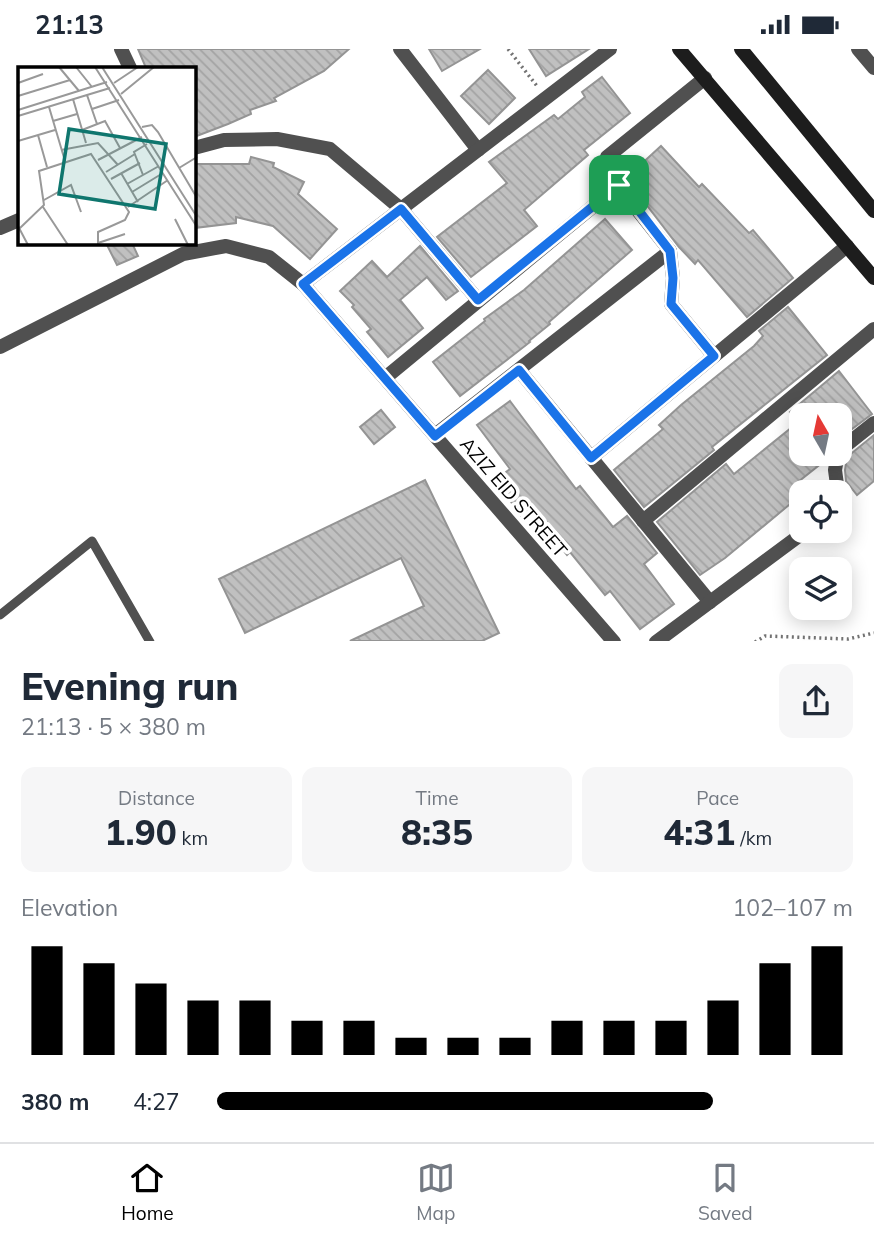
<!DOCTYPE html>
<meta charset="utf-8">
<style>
:root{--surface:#fff;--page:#f6f6f7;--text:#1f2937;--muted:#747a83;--line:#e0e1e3;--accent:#000}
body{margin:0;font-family:Mulish,sans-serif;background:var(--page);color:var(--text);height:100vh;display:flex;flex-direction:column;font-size:26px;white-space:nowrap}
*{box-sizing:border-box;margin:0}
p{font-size:23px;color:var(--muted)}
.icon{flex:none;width:38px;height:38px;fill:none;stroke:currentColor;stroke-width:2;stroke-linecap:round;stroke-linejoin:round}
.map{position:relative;height:592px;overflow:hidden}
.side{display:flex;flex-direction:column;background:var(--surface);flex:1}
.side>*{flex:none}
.needle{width:46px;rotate:351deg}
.controls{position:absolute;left:789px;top:354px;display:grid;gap:14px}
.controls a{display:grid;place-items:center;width:63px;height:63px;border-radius:14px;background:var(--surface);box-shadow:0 4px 18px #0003;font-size:35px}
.pin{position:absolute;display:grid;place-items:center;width:60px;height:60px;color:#fff;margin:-30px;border-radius:14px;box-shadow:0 4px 10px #0006}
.round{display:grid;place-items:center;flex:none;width:74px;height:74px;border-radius:14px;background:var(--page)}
.overview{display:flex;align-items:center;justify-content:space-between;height:119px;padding:0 21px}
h1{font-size:38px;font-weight:800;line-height:52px}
.metrics{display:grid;grid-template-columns:repeat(3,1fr);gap:10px;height:119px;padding:7px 21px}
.metrics div{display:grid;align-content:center;border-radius:14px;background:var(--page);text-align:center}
.metrics b{font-size:35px;font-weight:800}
.metrics small{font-size:19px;font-weight:400}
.metrics p{font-size:19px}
.chart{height:196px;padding:14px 21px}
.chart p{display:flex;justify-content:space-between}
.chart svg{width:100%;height:126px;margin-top:7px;stroke:var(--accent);stroke-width:6}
ul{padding:0 21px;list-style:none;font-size:23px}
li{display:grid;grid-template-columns:112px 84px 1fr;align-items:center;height:52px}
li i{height:18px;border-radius:9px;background:var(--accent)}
.status{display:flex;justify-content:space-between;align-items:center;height:49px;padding:0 35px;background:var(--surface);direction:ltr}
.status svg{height:19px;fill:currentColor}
.dock{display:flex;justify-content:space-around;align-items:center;height:98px;border-top:2px solid var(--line);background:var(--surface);font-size:19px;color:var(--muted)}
.dock a{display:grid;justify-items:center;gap:4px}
.dock .active{color:var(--accent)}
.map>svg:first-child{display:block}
.building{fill:url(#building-back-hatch);stroke:#949494;stroke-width:2}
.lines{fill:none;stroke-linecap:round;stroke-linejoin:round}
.path{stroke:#727272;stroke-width:3.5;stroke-dasharray:2 3.5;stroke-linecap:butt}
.lane{stroke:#505050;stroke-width:9}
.street{stroke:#505050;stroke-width:14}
.secondary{stroke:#1d1d1d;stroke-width:14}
.route-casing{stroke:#fff;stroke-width:14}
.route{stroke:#1a73e8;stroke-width:9}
.labels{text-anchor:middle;stroke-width:7;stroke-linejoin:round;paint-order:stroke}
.street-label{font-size:19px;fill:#000;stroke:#fff}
.inset-road{fill:none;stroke:#999;stroke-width:2}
.view{fill:#0f766e;fill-opacity:0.15;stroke:#0f766e;stroke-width:3.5}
.inset-edge{fill:none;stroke:#000;stroke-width:3.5}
</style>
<div class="status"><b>21:13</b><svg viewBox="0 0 49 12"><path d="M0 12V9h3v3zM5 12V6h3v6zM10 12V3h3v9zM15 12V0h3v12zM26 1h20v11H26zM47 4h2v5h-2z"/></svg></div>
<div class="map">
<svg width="874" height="593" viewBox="0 0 874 593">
<defs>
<pattern id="building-back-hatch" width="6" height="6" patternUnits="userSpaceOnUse" patternTransform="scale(1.75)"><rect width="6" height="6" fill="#c0c0c0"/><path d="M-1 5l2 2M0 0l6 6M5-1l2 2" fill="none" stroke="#a3a3a3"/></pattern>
</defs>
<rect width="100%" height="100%" fill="#fff"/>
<g class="building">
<path d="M138 0H349L324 22 274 49 276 52 250 61 251 65 228 75 194 88V19H146Z"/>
<path d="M429 0H480L442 22Z"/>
<path d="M529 0H589L546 27Z"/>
<path d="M488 21 515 49 489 75 461 47Z"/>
<path d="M602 28 630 64 584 101 588 106 524 161 537 177 471 228 437 188 507 134 489 113 554 66 558 70 585 48 582 43Z"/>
<path d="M661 97 699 138 702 135 749 184 753 181 793 229 747 268 698 211 695 215 679 198 626 129Z"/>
<path d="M251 108 274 114 273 118 304 133 298 145 337 180 310 210 273 177 236 168V174L194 179V115H249Z"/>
<path d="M605 170 632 201 549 273 550 275 529 292 530 293 460 347 433 313 485 272 484 270 524 241Z"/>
<path d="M106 194H132L138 207 117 216Z"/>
<path d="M420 197 458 242 446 251 427 228 400 251 423 279 388 308 367 283 371 280 352 258 354 256 340 242 372 212 387 228Z"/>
<path d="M788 258 827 306 712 398 714 401 644 458 614 421 663 380 659 376 681 356 754 297 763 287 759 282Z"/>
<path d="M839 322 872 365 840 389V366H793L790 363Z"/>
<path d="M510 352 576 440 580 437 613 478 627 467 657 504 644 515 674 555 640 580 610 542 605 546 570 503 567 506 531 461 522 468 495 431 510 420 477 376Z"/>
<path d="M381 361 395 378 374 395 360 378Z"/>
<path d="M802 370V404H828L827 410 793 437 801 446 725 509 700 526 657 473 726 415 734 425Z"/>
<path d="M874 386V432L857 446 846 432 845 421 847 408Z"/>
<path d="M425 431 499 584 482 592H350L424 557 401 509 245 584 219 530Z"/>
</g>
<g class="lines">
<g class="path">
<path d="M508 0 537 37"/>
<path d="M755 593 765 587 848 590 874 584"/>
</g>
<path class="lane" d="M0 566 92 492 150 593"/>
<g class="street">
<path d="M121 0 130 19"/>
<path d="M400 0 478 101"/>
<path d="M858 0 874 19"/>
<path d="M705 29 607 108 604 119 670 202 673 229 671 255 714 307"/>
<path d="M194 99 224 91 277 90 330 100 401 160 478 251"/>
<path d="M0 179 19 171"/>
<path d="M303 235 610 0"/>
<path d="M0 298 183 205 226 197 269 208 303 235 614 593"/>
<path d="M519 321 710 553"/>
<path d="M385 329 619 136"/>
<path d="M435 386 670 202"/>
<path d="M840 401 874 374"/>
<path d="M838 404 835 421 838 443"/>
<path d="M591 409 847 197"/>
<path d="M643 472 874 280"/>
<path d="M656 593 807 481"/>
</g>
<g class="secondary">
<path d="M679 0 874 229"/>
<path d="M741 0 874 162"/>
</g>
</g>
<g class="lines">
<defs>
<path id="route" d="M619 136 670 202 673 229 671 255 714 307 591 409 519 321 435 387 303 235 401 160 478 251Z"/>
</defs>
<use href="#route" class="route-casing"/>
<use href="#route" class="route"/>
</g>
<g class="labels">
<g class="street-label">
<text transform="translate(514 448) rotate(49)" y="7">AZIZ EID STREET</text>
</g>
</g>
<g transform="translate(18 18)">
<rect width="178" height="178" fill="#fff"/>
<path class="inset-road" d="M41 0 61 24M58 0 74 20M77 0 179 160M84 0 179 150M0 16 25 7M96 16 120 0M103 27 136 0M69 28 79 57M0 29 52 13M55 32 68 76M31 40 47 94M74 42 101 33M0 43 89 15M0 49 92 21M35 54 59 47M124 60 134 58 140 65 179 131M64 63 87 54 102 81M20 68 29 100M0 74 37 63M43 83 80 76 100 98M80 93 124 70M161 101 179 90M88 105 117 87M103 106 120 135M125 108 116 85 129 77M93 112 122 96M109 117 141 99M114 125 145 106M26 133 53 118 63 145M25 140 50 178M110 140 150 113M157 152 170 178M0 159 10 178M2 161 26 138 21 104 73 87 111 145 107 153 80 165V178M80 176 107 167"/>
<path class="view" d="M51 62 148 77 137 142 41 127Z"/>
<rect width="178" height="178" class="inset-edge"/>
</g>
</svg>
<div class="controls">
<a><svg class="needle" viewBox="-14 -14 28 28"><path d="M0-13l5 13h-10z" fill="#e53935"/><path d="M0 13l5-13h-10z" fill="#747a83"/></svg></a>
<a><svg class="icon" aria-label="locate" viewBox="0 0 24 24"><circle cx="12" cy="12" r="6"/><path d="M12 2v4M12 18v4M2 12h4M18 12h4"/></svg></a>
<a><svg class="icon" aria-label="layers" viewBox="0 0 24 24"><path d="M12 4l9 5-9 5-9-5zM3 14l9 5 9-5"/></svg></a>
</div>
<div class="pin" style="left:619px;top:136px;background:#1e9e55"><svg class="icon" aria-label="arrive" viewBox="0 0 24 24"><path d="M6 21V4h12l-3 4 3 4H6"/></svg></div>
</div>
<section class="side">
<div class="overview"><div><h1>Evening run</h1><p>21:13 · 5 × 380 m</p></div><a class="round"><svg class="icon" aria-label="share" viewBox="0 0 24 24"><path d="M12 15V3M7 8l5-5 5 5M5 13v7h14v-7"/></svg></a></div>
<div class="metrics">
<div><p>Distance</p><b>1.90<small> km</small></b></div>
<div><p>Time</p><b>8:35</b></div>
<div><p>Pace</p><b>4:31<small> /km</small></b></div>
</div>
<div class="chart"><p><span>Elevation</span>102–107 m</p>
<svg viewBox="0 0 160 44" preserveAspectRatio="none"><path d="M5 44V6M15 44V12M25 44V19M35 44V25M45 44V25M55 44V32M65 44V32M75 44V38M85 44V38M95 44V38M105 44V32M115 44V32M125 44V32M135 44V25M145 44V12M155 44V6"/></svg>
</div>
<ul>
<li><b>380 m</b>4:27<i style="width:78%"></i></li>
</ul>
</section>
<nav class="dock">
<a class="active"><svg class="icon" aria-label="home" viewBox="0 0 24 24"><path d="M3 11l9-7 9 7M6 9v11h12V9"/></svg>Home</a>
<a><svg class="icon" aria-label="map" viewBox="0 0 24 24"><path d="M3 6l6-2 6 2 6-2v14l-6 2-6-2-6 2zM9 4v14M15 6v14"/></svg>Map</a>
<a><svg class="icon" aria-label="saved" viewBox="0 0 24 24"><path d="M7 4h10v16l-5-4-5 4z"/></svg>Saved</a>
</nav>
